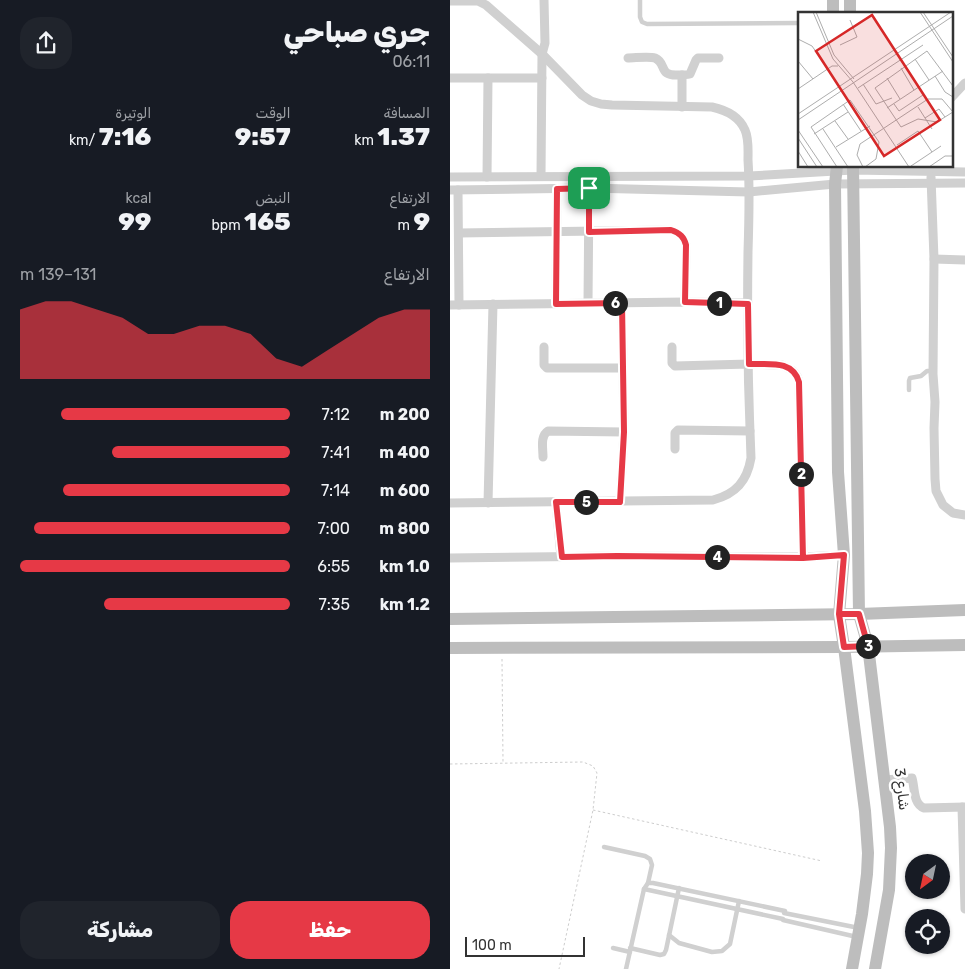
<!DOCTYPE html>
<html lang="ar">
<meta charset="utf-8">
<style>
:root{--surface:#171b24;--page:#20242c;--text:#f1f3f6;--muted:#9ea1a6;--accent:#e63946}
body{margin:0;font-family:Rubik,"Noto Naskh Arabic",sans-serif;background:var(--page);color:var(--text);direction:rtl;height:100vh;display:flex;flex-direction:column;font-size:19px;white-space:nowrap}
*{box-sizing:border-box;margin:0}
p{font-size:16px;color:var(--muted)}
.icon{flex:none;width:28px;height:28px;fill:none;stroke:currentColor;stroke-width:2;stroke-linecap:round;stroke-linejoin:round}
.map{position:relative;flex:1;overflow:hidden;direction:ltr}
.details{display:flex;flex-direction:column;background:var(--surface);width:450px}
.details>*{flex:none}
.needle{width:32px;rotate:213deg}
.controls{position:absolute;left:455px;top:854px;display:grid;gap:10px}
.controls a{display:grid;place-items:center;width:45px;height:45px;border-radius:50%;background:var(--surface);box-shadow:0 1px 4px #0004;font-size:25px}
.scale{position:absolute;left:15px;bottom:12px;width:120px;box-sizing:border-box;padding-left:5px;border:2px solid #333;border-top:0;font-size:14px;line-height:18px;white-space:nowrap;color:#333;-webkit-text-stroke:4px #fff;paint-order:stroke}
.pin{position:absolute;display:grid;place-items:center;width:42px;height:42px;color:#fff;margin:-21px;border-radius:10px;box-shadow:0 2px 8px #0006}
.km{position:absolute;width:25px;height:25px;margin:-12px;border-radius:50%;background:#222;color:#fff;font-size:14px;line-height:25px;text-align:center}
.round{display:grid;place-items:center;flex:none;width:52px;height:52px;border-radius:20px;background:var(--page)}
.summary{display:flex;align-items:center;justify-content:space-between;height:85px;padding:0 20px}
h1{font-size:28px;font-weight:800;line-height:38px}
.figures{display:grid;grid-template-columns:repeat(3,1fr);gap:8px;height:85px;padding:5px 20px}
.figures div{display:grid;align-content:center}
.figures b{font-size:25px;font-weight:800}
.figures small{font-size:14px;font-weight:400}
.figures p{font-size:14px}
.chart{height:140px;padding:10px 20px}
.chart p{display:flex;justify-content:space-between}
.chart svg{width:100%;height:90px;margin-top:5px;fill:var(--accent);opacity:.7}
.primary-button{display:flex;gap:10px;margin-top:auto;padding:10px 20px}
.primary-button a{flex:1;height:58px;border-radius:20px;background:var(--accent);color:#fff;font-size:20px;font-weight:800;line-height:58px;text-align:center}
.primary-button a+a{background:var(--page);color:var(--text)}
ul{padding:0 20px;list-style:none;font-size:16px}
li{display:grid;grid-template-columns:80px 60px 1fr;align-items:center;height:38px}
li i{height:12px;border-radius:6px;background:var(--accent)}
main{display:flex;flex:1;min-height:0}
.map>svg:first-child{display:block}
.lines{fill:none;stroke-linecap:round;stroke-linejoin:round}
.path{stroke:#cdcdcd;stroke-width:1;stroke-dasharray:2.5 2.5;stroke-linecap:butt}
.lane{stroke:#d0d0d0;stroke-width:4.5}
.street{stroke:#d0d0d0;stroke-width:9}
.secondary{stroke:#bdbdbd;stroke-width:12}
.route-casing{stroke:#fff;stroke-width:10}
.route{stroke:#e63946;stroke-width:6}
.labels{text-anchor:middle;stroke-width:5;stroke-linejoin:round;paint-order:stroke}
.street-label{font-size:15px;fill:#333;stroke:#fff}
.inset-road{fill:none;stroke:#adadad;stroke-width:1}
.view{fill:#d62828;fill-opacity:0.15;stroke:#d62828;stroke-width:2.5}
.inset-edge{fill:none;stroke:#333;stroke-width:2.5}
</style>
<main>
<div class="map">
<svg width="515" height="969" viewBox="0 0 515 969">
<rect width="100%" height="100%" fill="#fff"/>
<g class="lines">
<g class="path">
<path d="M52 659 53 762"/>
<path d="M0 764 133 762 143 766 147 773 143 810 109 969"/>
<path d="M143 810 372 861"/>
</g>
<g class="lane">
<path d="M190 0V17L192 22 197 24 349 23"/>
<path d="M459 390V381L460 378 471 376 477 371H480L483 374"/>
<path d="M154 847 195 856 200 859 202 865 198 883"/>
<path d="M194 889 333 919"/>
<path d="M334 913 409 928"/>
<path d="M333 920 407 937"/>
<path d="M219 935 229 943 262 952 272 951 280 944 289 901"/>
<path d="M163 948 180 952"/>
<path d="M180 948 210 955 214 954 216 950 229 888"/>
<path d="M176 969 194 889 198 883H203L335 911"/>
</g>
<g class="street">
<path d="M0 1H28L36 5 92 54 132 95 141 101 151 104 162 105 262 107C276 110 289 116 295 130 299 139 298 150 298 160 300 190 299 221 298 252 297 320 298 389 301 458 297 481 286 494 263 500L0 503"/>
<path d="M178 58C185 58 199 56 205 58 217 63 208 76 228 75 233 75 236 75 240 74L246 60 248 58H269"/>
<path d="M0 78H92"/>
<path d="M501 98 515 83"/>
<path d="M232 107V75"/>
<path d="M91 176 92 54 95 43 94 0"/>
<path d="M0 177 299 176 403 170 515 172"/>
<path d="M37 177 38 78"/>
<path d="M481 177 484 259 483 374 485 402 484 428 485 479 486 491 493 505 503 513 515 515"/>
<path d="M0 190 139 188 299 192 385 184 515 183"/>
<path d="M8 190 9 305"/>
<path d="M9 233 221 230C230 233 234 237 236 245L235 302"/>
<path d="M484 259 515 260"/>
<path d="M138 303 139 188"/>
<path d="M106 304 107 189"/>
<path d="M0 305 235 302 298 303"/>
<path d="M94 347V365L97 368H173"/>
<path d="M222 347V363L225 366 299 364 332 365 343 371 347 376 349 382 353 557"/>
<path d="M225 449V433L228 430 300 431"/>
<path d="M93 457C93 448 90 436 98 431L174 432"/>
<path d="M106 502 111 557"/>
<path d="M170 502 174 432 172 303"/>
<path d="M38 503 43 304"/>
<path d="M0 558 167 556 353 557 394 555"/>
<path d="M434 780 462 778C465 788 463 804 474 808L515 807"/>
<path d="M512 807 515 909"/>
</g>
<g class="secondary">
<path d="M383 0V14"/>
<path d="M400 0V14"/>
<path d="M387 166 385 184 388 472 394 555 389 615 394 647 415 811 418 853 417 874 412 914 402 969"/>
<path d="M403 166 409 614 418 646 440 827 441 848 439 890 425 969"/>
<path d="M0 619 409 614 515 610"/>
<path d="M0 648 394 647 515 645"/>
</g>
</g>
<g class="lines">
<defs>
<path id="route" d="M139 188V232L221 230C230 233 234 237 236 245L235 302 298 304 299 364C318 365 342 359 349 382L353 558 394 555 389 614 394 647 418 646 409 614H389L394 555 353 558 167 556 112 557 106 502H170L174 432 172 303 106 304 107 189 139 188"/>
</defs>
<use href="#route" class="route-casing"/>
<use href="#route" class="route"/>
</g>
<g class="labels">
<g class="street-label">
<text transform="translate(452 789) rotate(83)" y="5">شارع 3</text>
</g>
</g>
<g transform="translate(348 12)">
<rect width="155" height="155" fill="#fff"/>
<path class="inset-road" d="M15 0 35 47 55 70 111 155M18 0 36 43 56 67M122 0 155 50M125 0 155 45M52 8 59 25M0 27 14 34 30 57M42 33 59 25M117 47 131 68M0 49 15 67M103 56 116 78M137 64 147 80 155 85M89 66 102 87M65 72 78 92 94 86M155 74 129 39 77 76 103 115 120 107 139 110 155 100M60 76 125 33M0 77 34 54H40M45 92 63 119M96 92 101 99 125 83M120 95 134 117M89 96 145 59M0 102 153 0M127 106 141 97 147 105M0 108 155 4M37 109 50 127M25 117 50 155M0 118 25 155M16 122 50 100M0 126 19 155M99 133 120 119 134 140M38 135 72 114M0 139 10 155M113 154 143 134M39 155 13 115 52 88 81 130 78 147 67 155M65 155 59 143 62 132 130 87H144L155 100M131 155 147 144H155"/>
<path class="view" d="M74 3 142 108 86 144 18 39Z"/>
<rect width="155" height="155" class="inset-edge"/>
</g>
</svg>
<div class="controls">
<a><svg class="needle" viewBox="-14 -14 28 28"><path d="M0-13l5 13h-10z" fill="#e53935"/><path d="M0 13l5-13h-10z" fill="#9ea1a6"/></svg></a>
<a><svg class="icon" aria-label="locate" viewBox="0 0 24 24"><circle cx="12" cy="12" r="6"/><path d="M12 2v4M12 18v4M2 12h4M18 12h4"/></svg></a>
</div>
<div class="scale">100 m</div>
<div class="pin" style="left:139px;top:188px;background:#1e9e55"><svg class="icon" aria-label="arrive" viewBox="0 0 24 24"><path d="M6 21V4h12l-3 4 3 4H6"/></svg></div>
<b class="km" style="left:269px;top:303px">1</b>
<b class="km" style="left:351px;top:474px">2</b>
<b class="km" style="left:418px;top:646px">3</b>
<b class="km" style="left:267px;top:557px">4</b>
<b class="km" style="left:136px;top:502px">5</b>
<b class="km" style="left:165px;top:303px">6</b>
</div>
<section class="details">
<div class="summary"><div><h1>جري صباحي</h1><p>06:11</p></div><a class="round"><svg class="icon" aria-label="share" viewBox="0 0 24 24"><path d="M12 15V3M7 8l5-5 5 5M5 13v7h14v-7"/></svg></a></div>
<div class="figures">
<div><p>المسافة</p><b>1.37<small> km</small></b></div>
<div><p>الوقت</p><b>9:57</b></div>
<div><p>الوتيرة</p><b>7:16<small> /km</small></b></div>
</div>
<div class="figures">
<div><p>الارتفاع</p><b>9<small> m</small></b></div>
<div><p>النبض</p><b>165<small> bpm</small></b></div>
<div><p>kcal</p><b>99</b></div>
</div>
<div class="chart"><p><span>الارتفاع</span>131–139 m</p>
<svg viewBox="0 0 160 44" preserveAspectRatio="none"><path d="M0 44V10L10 6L20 6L30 10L40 14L50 22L60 22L70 18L80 18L90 22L100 34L110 38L120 30L130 22L140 14L150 10L160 10V44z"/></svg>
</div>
<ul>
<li><b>200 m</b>7:12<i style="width:85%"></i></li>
<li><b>400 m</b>7:41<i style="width:66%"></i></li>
<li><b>600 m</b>7:14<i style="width:84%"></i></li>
<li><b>800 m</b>7:00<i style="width:95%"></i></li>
<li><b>1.0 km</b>6:55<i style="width:100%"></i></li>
<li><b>1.2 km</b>7:35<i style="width:69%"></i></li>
</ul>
<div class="primary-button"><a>حفظ</a><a>مشاركة</a></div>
</section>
</main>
